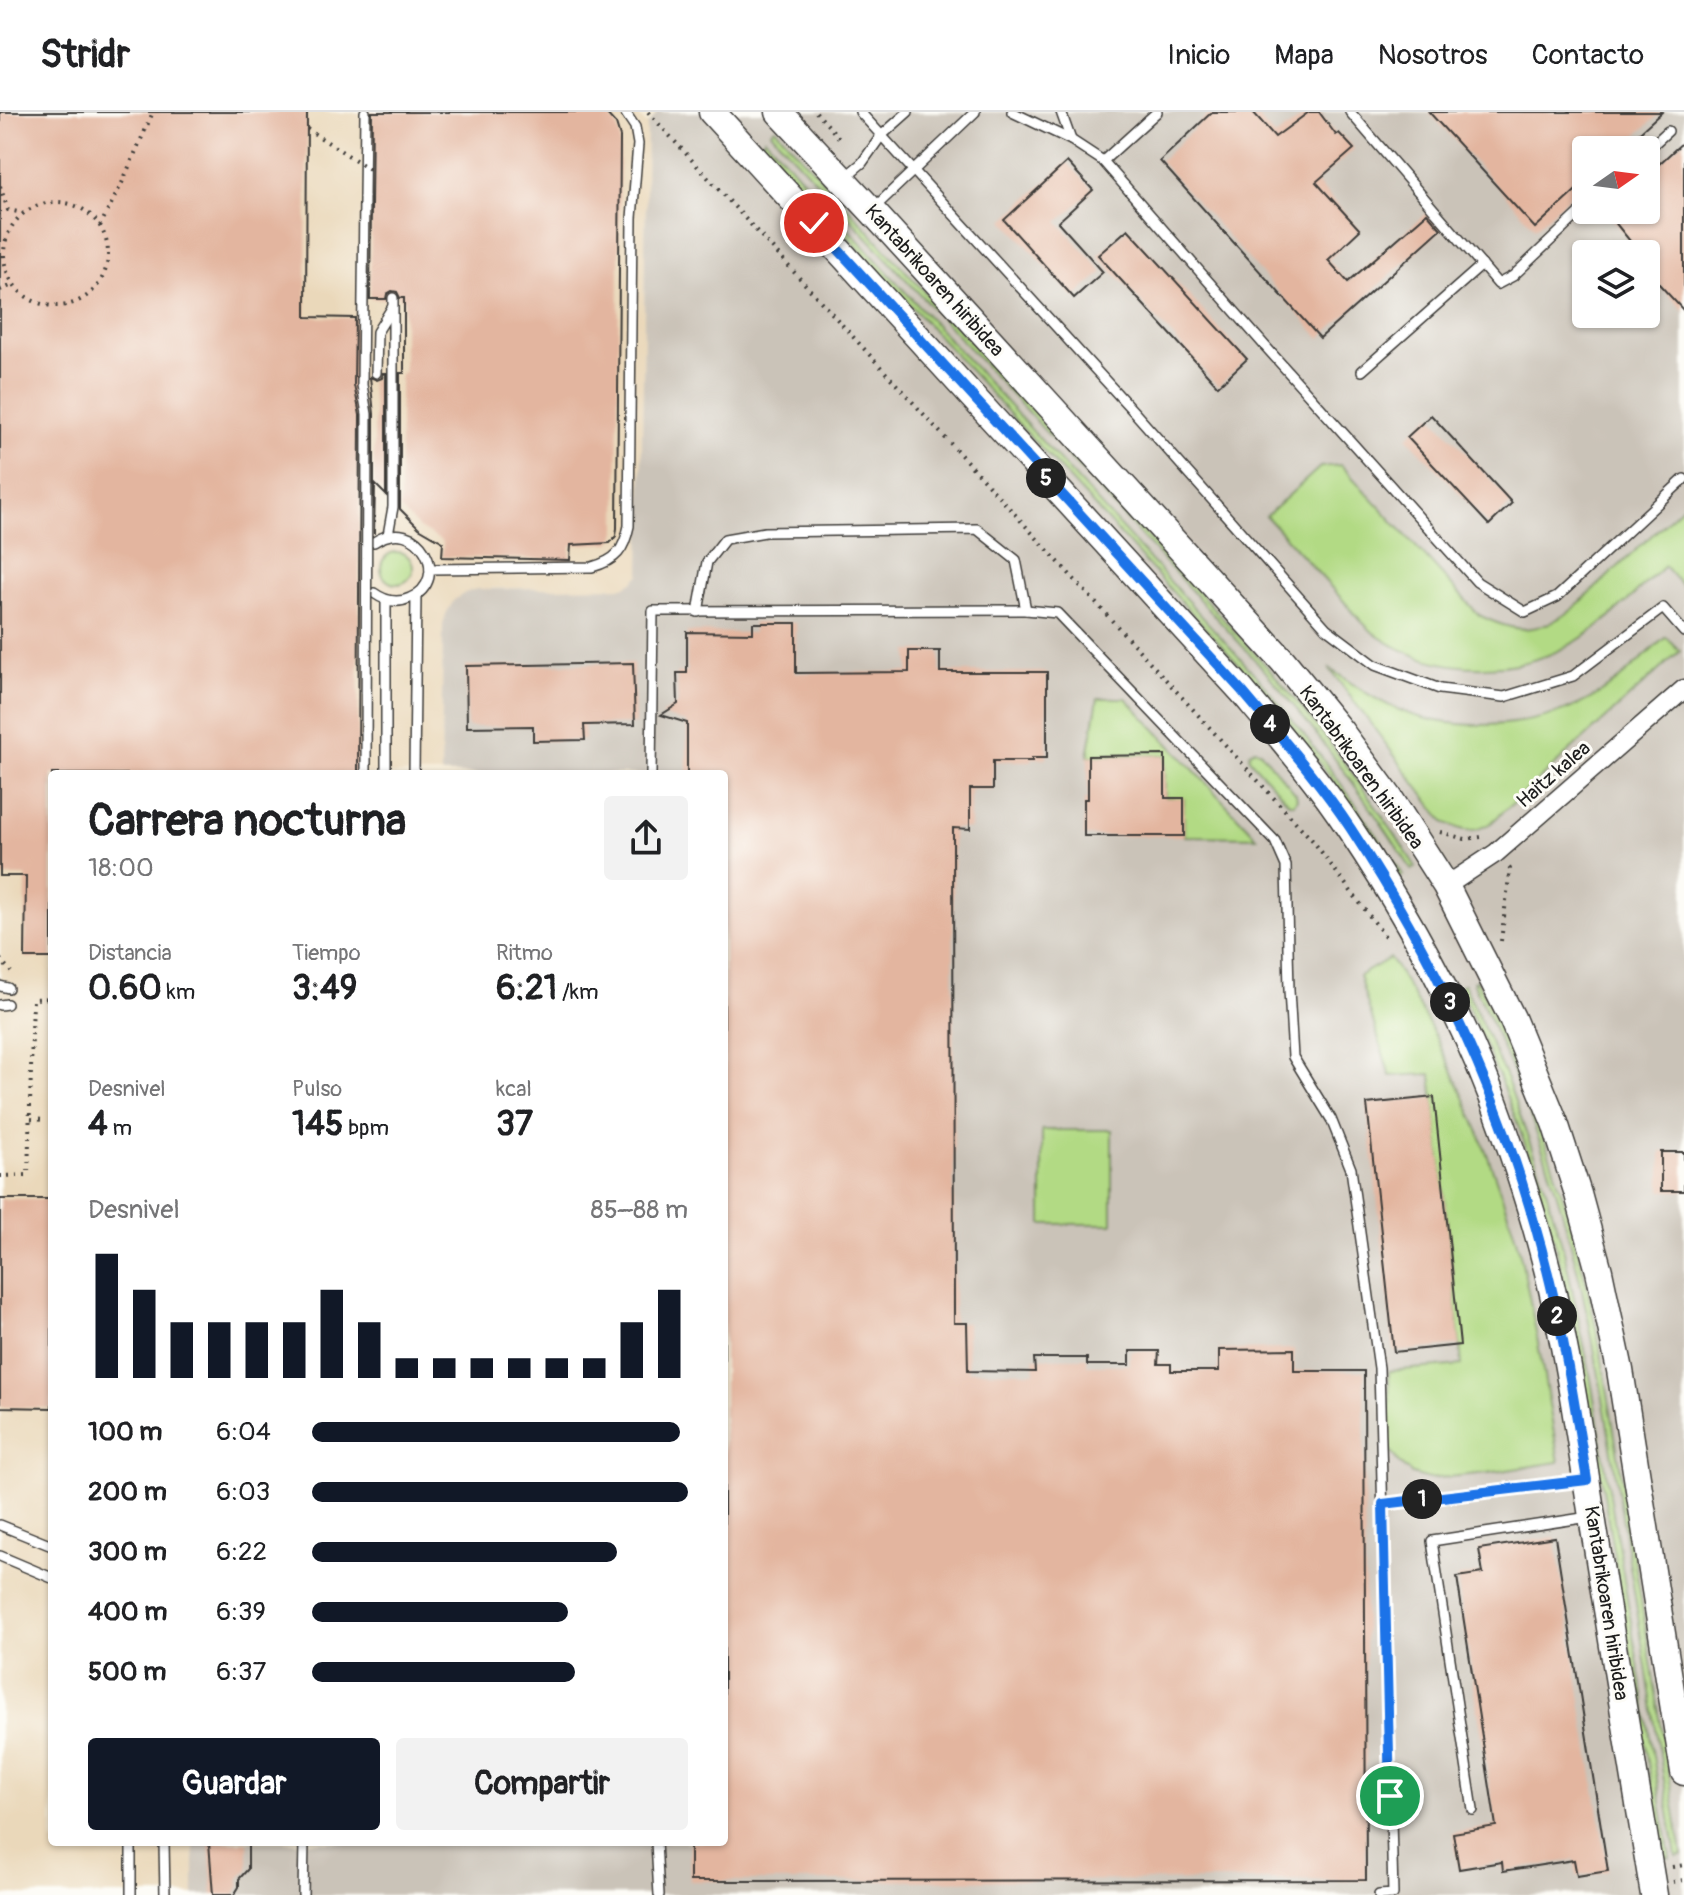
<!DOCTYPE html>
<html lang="es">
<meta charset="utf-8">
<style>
:root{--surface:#fff;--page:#f2f2f2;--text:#202124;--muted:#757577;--line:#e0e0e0;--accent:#111827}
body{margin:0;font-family:Pangolin,sans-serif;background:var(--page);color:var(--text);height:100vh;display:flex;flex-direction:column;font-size:30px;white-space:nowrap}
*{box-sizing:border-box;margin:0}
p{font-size:26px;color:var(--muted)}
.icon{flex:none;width:44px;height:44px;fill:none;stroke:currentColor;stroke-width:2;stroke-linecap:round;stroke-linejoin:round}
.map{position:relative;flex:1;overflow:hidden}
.sheet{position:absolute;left:48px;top:658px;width:680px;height:1076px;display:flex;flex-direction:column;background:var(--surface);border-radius:8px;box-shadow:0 2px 6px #0004}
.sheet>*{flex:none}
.needle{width:52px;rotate:76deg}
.controls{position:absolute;left:1572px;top:24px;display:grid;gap:16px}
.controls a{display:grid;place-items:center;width:88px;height:88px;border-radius:8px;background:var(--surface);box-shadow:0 2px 6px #0004;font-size:40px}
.pin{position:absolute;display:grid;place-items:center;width:68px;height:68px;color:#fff;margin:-34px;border:4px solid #fff;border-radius:50%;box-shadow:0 2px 8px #0007}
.km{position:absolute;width:40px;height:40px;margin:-20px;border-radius:50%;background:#222;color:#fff;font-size:22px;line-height:40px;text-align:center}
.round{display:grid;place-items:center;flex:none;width:84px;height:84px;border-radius:8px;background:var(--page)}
.overview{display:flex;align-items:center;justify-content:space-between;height:136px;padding:0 40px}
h1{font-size:44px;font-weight:700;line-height:60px}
.stats{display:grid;grid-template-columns:repeat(3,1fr);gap:12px;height:136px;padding:8px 40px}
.stats div{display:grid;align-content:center}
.stats b{font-size:34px;font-weight:700}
.stats small{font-size:22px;font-weight:400}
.stats p{font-size:22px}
.chart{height:224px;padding:16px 40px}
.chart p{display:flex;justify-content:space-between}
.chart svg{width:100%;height:144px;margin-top:8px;stroke:var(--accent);stroke-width:6}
.primary-button{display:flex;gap:16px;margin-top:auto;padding:16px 40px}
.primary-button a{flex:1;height:92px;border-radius:8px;background:var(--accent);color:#fff;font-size:32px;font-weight:700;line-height:92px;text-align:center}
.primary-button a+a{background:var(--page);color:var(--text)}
ul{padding:0 40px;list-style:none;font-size:26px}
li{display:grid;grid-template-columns:128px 96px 1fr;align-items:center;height:60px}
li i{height:20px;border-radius:10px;background:var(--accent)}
header{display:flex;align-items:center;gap:48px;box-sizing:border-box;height:112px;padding:0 40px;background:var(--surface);border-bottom:2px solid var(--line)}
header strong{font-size:38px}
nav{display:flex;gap:44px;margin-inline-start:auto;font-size:28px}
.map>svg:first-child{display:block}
.built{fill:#ead8ba}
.industrial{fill:#cac3b8;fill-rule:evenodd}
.green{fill:#b2da84;stroke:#677b50;stroke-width:2}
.building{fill:#e3b59f}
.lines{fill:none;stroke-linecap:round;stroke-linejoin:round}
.service-casing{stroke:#3d3b38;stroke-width:12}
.minor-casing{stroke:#3d3b38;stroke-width:21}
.primary-casing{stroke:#3d3b38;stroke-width:29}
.path{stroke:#3d3b38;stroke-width:4;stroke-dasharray:2 6;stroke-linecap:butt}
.service{stroke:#fff;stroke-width:9}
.minor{stroke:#fff;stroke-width:18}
.primary{stroke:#fff;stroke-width:26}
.service-bridge-casing{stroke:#3d3b38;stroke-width:12;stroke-linecap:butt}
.path-bridge{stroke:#3d3b38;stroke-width:4;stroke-dasharray:2 6;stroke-linecap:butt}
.service-bridge{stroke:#fff;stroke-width:9}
.route-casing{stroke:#fff;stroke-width:16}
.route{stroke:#1a73e8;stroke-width:10}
.labels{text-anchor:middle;stroke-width:6;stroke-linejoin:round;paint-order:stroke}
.street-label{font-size:20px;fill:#1c1c1c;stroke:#fdfcf7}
</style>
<header>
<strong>Stridr</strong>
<nav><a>Inicio</a><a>Mapa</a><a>Nosotros</a><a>Contacto</a></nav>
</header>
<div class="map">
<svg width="1684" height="1783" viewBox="0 0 1684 1783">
<rect width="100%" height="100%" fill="#fdfcf7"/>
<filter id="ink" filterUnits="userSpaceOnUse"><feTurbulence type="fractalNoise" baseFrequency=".0125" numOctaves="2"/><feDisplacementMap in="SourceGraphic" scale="16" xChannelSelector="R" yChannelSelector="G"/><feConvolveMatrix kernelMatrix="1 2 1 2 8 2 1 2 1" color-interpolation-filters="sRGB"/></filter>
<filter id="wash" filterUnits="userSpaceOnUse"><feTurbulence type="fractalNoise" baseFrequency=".006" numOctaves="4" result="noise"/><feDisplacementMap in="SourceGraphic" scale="32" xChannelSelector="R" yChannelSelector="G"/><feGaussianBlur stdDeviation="1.8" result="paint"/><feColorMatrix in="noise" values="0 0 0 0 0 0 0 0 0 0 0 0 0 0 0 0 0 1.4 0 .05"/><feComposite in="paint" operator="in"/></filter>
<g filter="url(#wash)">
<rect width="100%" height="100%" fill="#f5ead4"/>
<path class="built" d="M0 0H635L647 13 640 462 634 469 625 475 616 476H492L443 513 441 662H52V1730H194V1783H0Z"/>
<path class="industrial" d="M658 0H1684V1783H194V1730H724V662H441L443 513 446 502 454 488 465 481 476 477 624 475 634 469 640 462 647 13ZM1586 38H1646V98H1586ZM1586 142H1646V202H1586Z"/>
<g class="green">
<path d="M775 16 1270 558C1324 620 1372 686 1416 755L1412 758C1368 689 1320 624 1267 561L771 20Z"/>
<path d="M765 26 1259 567C1312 630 1359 694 1403 763L1399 766C1356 697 1308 633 1256 571L761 30Z"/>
<path d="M1341 353 1479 503C1517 522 1537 522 1572 498L1684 393V476L1664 454C1639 477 1615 504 1586 523 1525 565 1441 566 1379 525 1364 515 1352 498 1340 485 1315 458 1291 431 1266 404L1320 355Z"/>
<circle cx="397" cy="456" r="16"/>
<path d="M1666 525 1680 539 1491 711C1472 722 1464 720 1444 710L1329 556C1351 571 1373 587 1397 597 1458 623 1544 617 1600 581 1624 566 1644 544 1666 525Z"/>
<path d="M1098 586H1126L1257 725 1184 724V687L1165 686V643L1088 644Z"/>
<path d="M1255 637 1259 638 1296 682 1297 687 1294 691H1289L1251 649 1249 644 1251 639Z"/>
<path d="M1390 846C1435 916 1470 991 1497 1070 1506 1095 1515 1121 1521 1146 1536 1213 1547 1282 1559 1350L1488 1361 1429 1367 1412 1362 1399 1351 1390 1338 1389 1259 1462 1253 1431 962 1390 964 1359 864Z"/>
<path d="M1477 868C1531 979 1572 1095 1596 1216 1610 1286 1620 1356 1631 1426 1648 1531 1665 1637 1682 1743L1676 1744C1658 1628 1639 1513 1621 1397 1604 1288 1587 1178 1554 1072 1532 1003 1503 935 1473 870Z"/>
<path d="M1464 872 1508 970 1544 1071 1564 1139 1590 1262 1670 1746H1664C1645 1631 1626 1516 1607 1401 1590 1293 1573 1186 1541 1081 1520 1010 1489 941 1459 874Z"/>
<rect x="1042" y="1018" width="70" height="94"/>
</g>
<g id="blocks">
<g class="building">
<path d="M0 0H307L306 205 355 206 354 273 360 303 358 662H52V846H25L26 764H0Z"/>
<path d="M372 0H605L616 12 620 25 617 416 616 424 610 431 571 433 570 448 442 445 443 430 419 416 400 397V261H404V186H400L397 180 392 179 387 182 386 187H370Z"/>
<path d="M1212 0H1253L1275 25 1309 0H1319L1336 23 1339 21 1354 37 1316 70 1360 118 1328 148 1348 170 1427 101 1441 117 1320 226 1160 49Z"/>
<path d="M1429 0H1662L1620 38H1586V69L1535 116Z"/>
<path d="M1684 29V199L1646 158V142H1618L1630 129 1605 98H1646V64Z"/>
<path d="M1067 50 1093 78 1058 110 1103 160 1074 186 1004 108Z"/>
<path d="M1128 117 1247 247 1218 274 1098 143Z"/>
<path d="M383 261H386V383L375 372 374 422V302L370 265 377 268 382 266Z"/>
<path d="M1431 303 1512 391 1489 413 1407 325Z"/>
<path d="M753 511H796V561L909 560V539H940V560H1047V646H1032V649H993V677H970V717L953 716 954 1211H967L968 1259 1035 1260 1034 1246H1087V1253H1130V1239H1159L1158 1252H1171V1259H1219V1238L1294 1237V1259H1364L1366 1768 690 1769V1730H724V662H687V611L661 603 678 592 677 561H687V520L753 521Z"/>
<path d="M633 551 635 612 584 613 585 628 533 629V614L467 615 466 554Z"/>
<path d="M1165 643V686H1184V724H1084V687H1088V644Z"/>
<path d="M1434 985 1460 1233 1394 1240 1367 992Z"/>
<rect x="1661" y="1040" width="23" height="39"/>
<path d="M0 1087H52V1296L0 1295Z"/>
<path d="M1555 1425 1608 1759 1577 1764 1574 1748 1503 1759 1502 1750 1459 1757 1453 1721 1496 1714 1457 1465 1483 1461 1479 1437Z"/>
<path d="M209 1730H248V1757L239 1767V1775L234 1783H213Z"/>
</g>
</g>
</g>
<g filter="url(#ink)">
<use href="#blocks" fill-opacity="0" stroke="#3d3b38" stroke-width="2"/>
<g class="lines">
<defs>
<g id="service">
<path d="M860 0 1135 301 1326 516 1375 553 1440 577 1504 585 1573 564 1663 496 1684 520"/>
<path d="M1012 0 1071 28 1103 49 1157 0"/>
<path d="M1061 0 1071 28"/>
<path d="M1350 0 1498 172 1513 164 1586 95"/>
<path d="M1646 39 1668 19"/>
<path d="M1103 49 1265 234 1477 470 1525 500 1557 485 1684 367"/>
<path d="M844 66 862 51 881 24 908 0"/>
<path d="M364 86 365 0"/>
<path d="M873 97 975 0"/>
<path d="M1362 259 1482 153"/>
<path d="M376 261 377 220 392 196"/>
<path d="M388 423 393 395V186"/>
<path d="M430 457 592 455C617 448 624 438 629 414L632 106 638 32 635 15 625 0"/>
<path d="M374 481C385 489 397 492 410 486 453 468 419 400 374 430"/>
<path d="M698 500 707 450 725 427 765 420 977 417 1016 448 1026 498"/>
<path d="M386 662V488"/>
<path d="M414 662 416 483"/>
<path d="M651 662 653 499 1026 498 1057 501 1275 729 1286 754 1289 878 1293 945 1331 1007 1351 1057 1379 1256 1393 1782 1379 1783"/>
<path d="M0 874 8 876"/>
<path d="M0 893 7 892"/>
<path d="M1383 1392 1583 1368"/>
<path d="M0 1413 52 1434"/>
<path d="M0 1444 52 1466"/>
<path d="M1473 1698 1432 1429 1589 1405"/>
<path d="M164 1730 165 1783"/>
<path d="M656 1730 659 1783"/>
<path d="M131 1783V1730"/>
<path d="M303 1783 304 1730"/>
</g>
<path id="minor" d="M1446 774 1496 741 1684 577"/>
<g id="primary">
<path d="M712 0 1242 579C1279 623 1318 668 1350 717 1412 810 1467 911 1504 1017 1522 1068 1539 1120 1551 1173 1570 1254 1581 1335 1594 1417 1614 1539 1633 1661 1654 1783"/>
<path d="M779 0 871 98 1283 549 1341 620 1389 685 1446 774 1512 906 1555 1011 1578 1082 1599 1159 1620 1258 1684 1660"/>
</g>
</defs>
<use href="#service" class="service-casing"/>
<use href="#minor" class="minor-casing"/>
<use href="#primary" class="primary-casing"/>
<g class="path">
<path d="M648 0 1313 729 1387 827"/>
<path d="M816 0 841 28"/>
<path d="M0 74 8 98 23 101"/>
<circle cx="56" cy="142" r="52"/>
<path d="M100 114 122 71 153 0"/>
<path d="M0 178 13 173"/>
<path d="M1440 720 1465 727 1482 725"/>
<path d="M1501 829 1510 757 1508 755"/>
<path d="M0 847 11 860"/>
<path d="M31 1007 45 1008"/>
<path d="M0 1064 28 1063 33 887 52 886"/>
<path d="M1672 1755 1684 1753"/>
<path d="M1673 1770 1684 1768"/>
</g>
<use href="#service" class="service"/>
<use href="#minor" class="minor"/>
<use href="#primary" class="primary"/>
<defs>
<path id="service-bridge" d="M364 86 362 273 367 302 366 662"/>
</defs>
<use href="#service-bridge" class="service-bridge-casing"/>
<path class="path-bridge" d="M307 17 371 58"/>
<use href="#service-bridge" class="service-bridge"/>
</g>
</g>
<g class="lines" filter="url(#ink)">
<defs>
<path id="route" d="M814 111 1242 579C1279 623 1319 668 1351 717 1442 856 1511 1008 1550 1170 1566 1235 1576 1302 1587 1368L1383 1392 1390 1684"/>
</defs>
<use href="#route" class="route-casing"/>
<use href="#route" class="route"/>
</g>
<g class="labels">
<g class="street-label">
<text transform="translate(935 168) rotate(48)" y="7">Kantabrikoaren hiribidea</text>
<text transform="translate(1362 655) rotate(54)" y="7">Kantabrikoaren hiribidea</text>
<text transform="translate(1553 662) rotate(-41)" y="7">Haitz kalea</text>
<text transform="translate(1607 1491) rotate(81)" y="7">Kantabrikoaren hiribidea</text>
</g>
</g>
</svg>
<div class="controls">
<a><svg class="needle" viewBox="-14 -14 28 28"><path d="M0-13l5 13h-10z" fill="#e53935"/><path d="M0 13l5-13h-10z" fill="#757577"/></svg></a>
<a><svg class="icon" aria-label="layers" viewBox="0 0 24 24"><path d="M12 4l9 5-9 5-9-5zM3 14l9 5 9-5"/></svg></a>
</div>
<div class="pin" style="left:1390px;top:1684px;background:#1e9e55"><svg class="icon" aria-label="arrive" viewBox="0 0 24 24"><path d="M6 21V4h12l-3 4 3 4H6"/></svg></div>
<div class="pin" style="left:814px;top:111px;background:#d93025"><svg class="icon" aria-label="check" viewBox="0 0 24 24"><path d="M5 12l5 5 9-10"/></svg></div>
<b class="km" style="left:1422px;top:1387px">1</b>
<b class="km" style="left:1557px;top:1204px">2</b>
<b class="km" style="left:1450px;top:890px">3</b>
<b class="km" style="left:1270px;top:612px">4</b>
<b class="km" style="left:1046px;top:366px">5</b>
<section class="sheet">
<div class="overview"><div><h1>Carrera nocturna</h1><p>18:00</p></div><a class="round"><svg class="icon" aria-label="share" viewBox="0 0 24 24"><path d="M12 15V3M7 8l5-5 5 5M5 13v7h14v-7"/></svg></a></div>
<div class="stats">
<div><p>Distancia</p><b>0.60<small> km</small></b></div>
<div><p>Tiempo</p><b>3:49</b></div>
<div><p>Ritmo</p><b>6:21<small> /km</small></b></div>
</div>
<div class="stats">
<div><p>Desnivel</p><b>4<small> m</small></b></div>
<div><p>Pulso</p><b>145<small> bpm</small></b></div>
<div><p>kcal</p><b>37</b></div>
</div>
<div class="chart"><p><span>Desnivel</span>85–88 m</p>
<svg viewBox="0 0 160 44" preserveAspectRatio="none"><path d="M5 44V6M15 44V17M25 44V27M35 44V27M45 44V27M55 44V27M65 44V17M75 44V27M85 44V38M95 44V38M105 44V38M115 44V38M125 44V38M135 44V38M145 44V27M155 44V17"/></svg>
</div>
<ul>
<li><b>100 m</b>6:04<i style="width:98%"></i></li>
<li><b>200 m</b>6:03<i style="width:100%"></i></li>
<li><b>300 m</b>6:22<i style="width:81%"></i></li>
<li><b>400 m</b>6:39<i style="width:68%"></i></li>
<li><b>500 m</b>6:37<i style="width:70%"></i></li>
</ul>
<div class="primary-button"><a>Guardar</a><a>Compartir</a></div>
</section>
</div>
